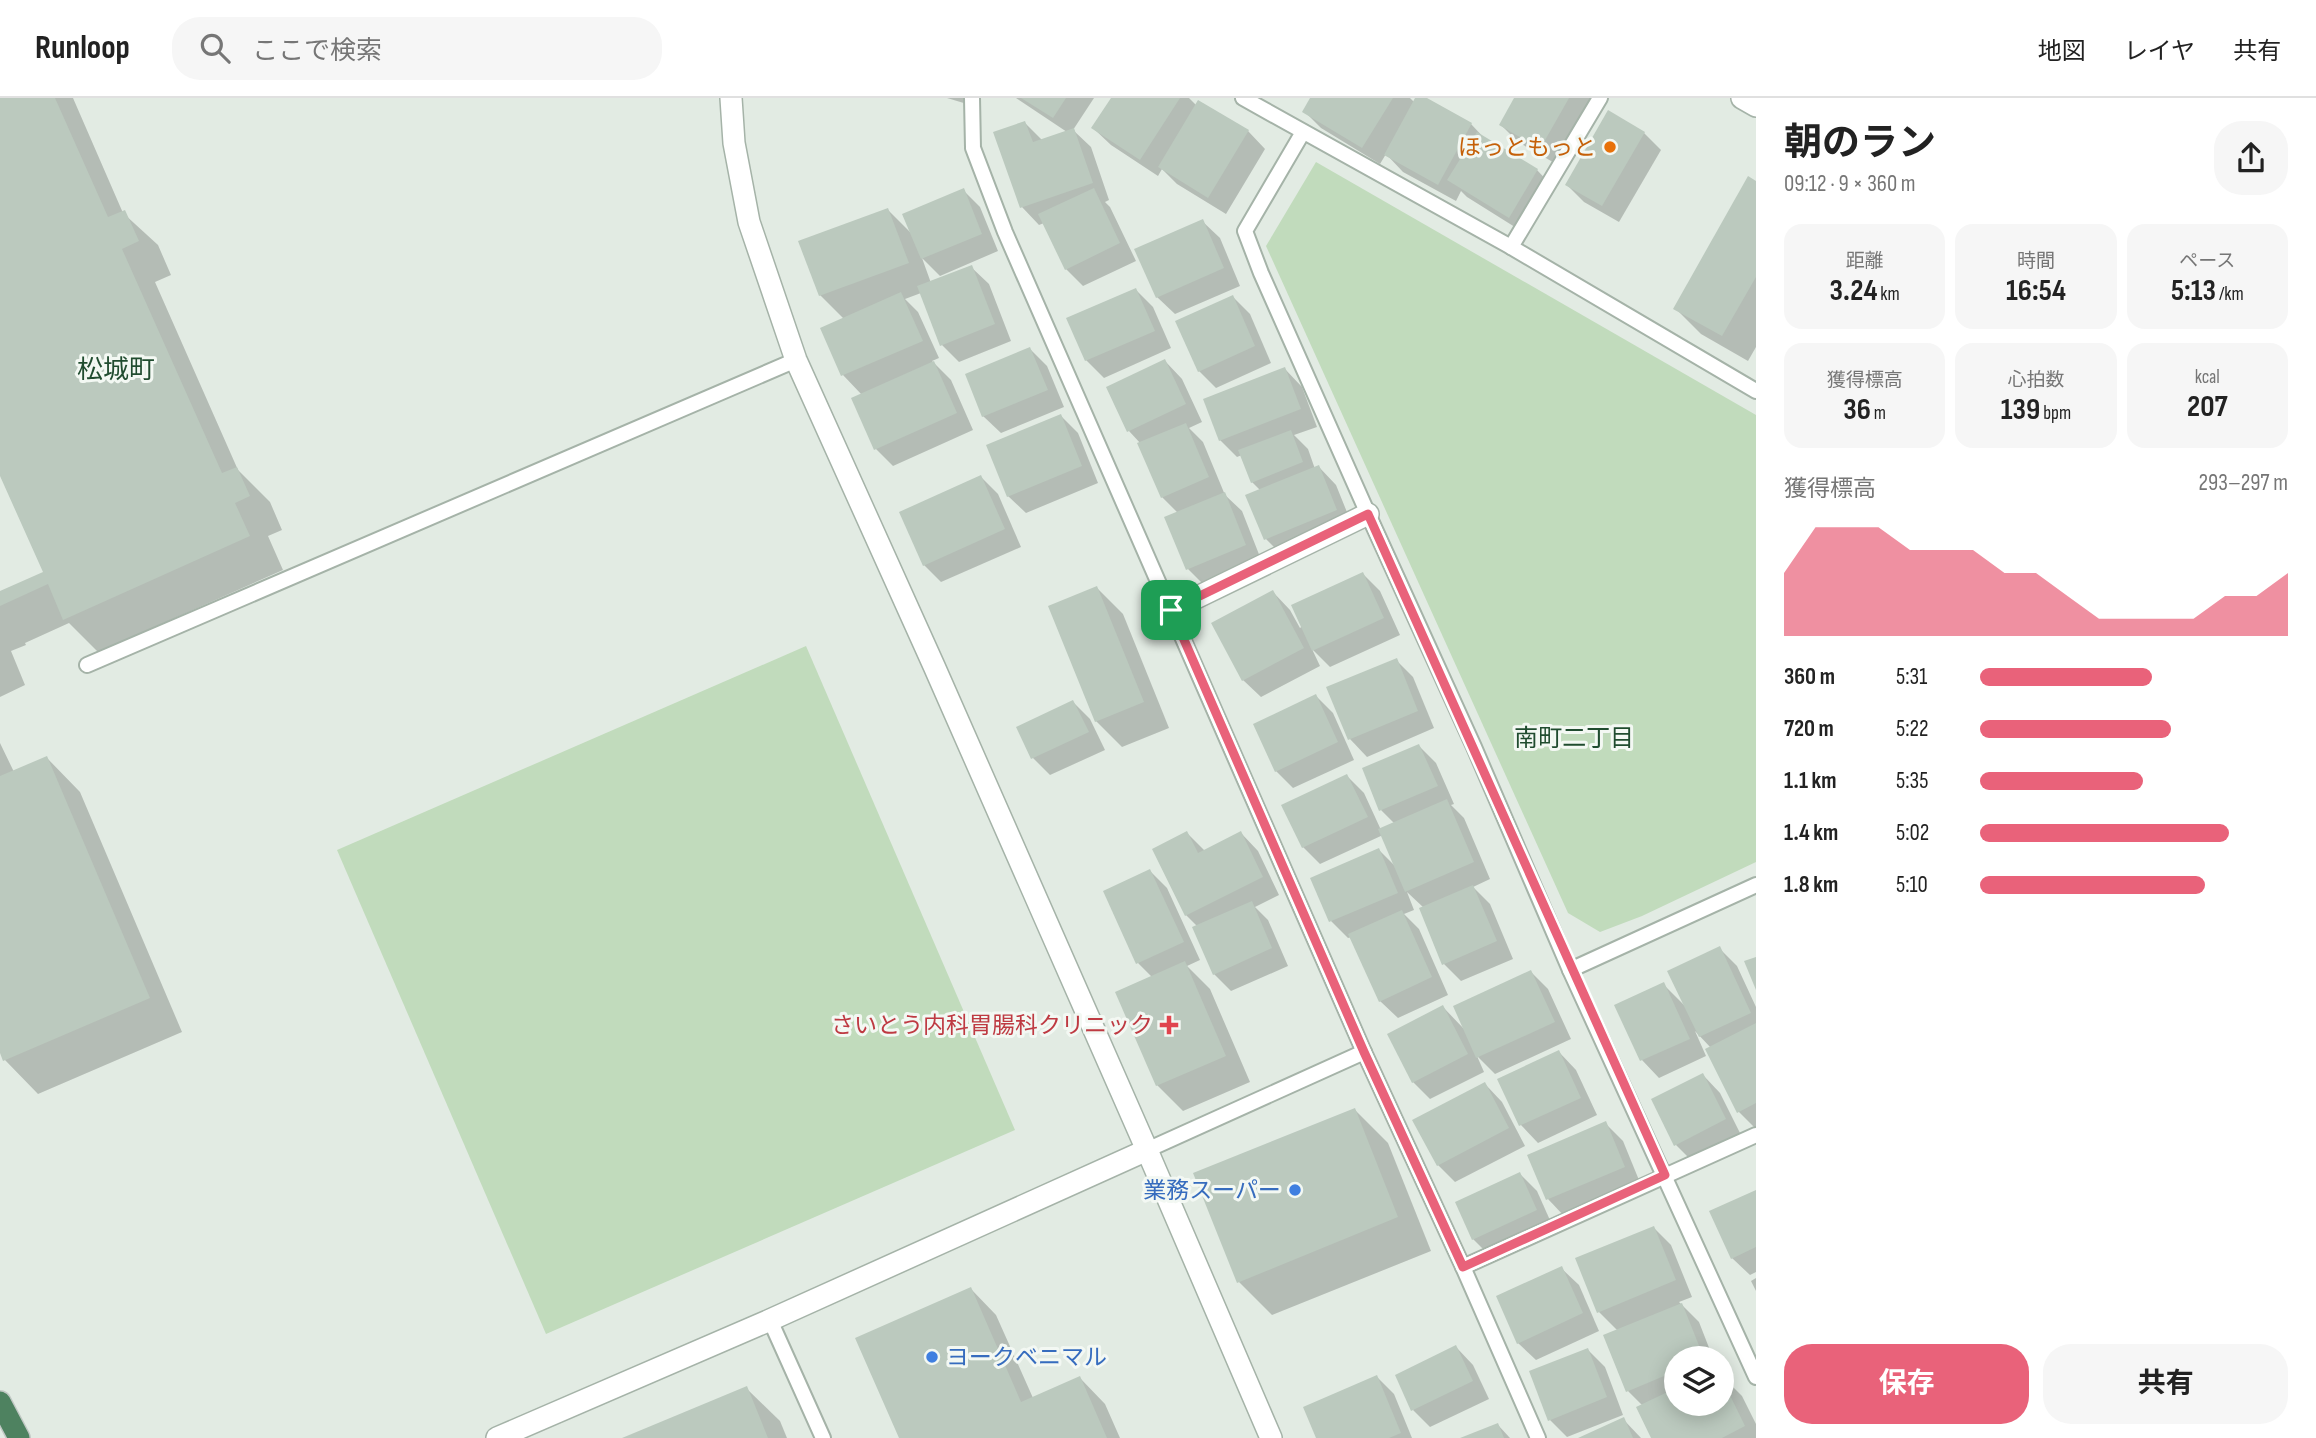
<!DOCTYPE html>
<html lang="ja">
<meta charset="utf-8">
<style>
:root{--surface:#fff;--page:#f6f6f6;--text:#222;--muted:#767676;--line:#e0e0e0;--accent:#e9627a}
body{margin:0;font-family:"Sofia Sans Condensed","Noto Sans JP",sans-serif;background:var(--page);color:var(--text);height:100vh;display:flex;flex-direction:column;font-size:26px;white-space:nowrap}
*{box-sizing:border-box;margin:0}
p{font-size:23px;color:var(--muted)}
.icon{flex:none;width:38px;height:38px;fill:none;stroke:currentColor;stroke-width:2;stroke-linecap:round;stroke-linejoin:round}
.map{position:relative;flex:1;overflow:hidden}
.sheet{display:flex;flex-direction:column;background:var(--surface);width:560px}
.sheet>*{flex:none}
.buttons{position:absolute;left:1664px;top:1248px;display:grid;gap:14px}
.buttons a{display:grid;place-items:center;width:70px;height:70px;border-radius:50%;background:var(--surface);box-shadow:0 4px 18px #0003;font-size:35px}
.pin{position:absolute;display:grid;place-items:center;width:60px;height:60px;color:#fff;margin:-30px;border-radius:14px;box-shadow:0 4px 10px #0006}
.round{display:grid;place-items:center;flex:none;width:74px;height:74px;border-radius:28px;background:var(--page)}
.head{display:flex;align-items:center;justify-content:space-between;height:119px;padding:0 28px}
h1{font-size:38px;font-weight:700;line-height:52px}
.stats{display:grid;grid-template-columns:repeat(3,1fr);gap:10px;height:119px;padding:7px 28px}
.stats div{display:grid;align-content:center;border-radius:18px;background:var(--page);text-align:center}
.stats b{font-size:30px;font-weight:700}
.stats small{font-size:19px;font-weight:400}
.stats p{font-size:19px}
.chart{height:196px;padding:14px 28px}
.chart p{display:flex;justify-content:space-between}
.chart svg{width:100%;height:126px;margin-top:7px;fill:var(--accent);opacity:.7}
.action{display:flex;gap:14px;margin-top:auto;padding:14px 28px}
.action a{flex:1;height:80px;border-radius:28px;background:var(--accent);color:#fff;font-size:28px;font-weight:700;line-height:80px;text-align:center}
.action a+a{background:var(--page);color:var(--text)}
ul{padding:0 28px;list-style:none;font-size:23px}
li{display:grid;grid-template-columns:112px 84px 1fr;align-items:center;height:52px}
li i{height:18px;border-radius:9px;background:var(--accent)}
header{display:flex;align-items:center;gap:42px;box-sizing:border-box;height:98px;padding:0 35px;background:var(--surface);border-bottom:2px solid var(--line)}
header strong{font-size:33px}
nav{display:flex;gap:38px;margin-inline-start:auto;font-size:24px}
.search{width:490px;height:63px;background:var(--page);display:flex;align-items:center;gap:18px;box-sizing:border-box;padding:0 24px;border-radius:28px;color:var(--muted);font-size:26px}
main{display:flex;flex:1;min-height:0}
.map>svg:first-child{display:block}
.green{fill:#c1dbbc}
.shadow{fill:#0003}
.building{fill:#bbc9be}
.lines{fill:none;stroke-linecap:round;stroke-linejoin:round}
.service-casing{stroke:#a5b3a8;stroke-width:18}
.minor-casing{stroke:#a5b3a8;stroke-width:24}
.tertiary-casing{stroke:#a5b3a8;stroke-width:24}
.trunk-casing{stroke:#c1c8c4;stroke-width:24}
.service{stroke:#fff;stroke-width:14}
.minor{stroke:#fff;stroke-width:21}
.tertiary{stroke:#fff;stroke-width:21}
.trunk{stroke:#4e8260;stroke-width:21}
.route-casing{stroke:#fff;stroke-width:14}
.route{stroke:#e9627a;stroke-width:9}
.food-dot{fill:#e8710a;stroke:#f3f8f3;stroke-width:2.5}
.health-dot{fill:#e0444e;stroke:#f3f8f3;stroke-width:2.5}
.shop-dot{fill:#3f7fe0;stroke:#f3f8f3;stroke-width:2.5}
.labels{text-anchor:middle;stroke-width:6;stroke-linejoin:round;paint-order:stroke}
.food-label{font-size:23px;fill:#c56008;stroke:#f3f8f3;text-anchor:end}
.health-label{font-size:23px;fill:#be3a42;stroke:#f3f8f3;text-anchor:end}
.shop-label{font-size:23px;fill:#366cbe;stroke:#f3f8f3;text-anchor:end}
.neighbourhood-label{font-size:24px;fill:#204c2f;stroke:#f3f8f3}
.quarter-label{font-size:26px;fill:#204c2f;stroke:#f3f8f3}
</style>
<header>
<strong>Runloop</strong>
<div class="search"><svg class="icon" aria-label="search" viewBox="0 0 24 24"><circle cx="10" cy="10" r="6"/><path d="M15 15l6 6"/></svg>ここで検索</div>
<nav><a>地図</a><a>レイヤ</a><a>共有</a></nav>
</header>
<main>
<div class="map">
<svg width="1756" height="1340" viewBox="0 0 1756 1340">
<rect width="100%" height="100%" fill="#e2ebe3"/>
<g class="green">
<path d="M1316 64 1756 317V764L1642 818 1600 834 1568 815 1266 148Z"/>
<path d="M806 548 1015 1032 546 1236 337 752Z"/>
</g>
<g class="shadow">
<path d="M0 0H73L123 115 158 147 171 177 155 184 238 372 270 404 282 432 268 438 283 472 98 554 69 525 25 545 26 547 11 553 25 587 0 599V495L45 475 0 374Z"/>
<path d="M947 0H969L967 6Z"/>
<path d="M1016 0H1094L1073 32 1091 49 1109 102 1105 104 1110 109 1136 163 1083 188 1066 171 1044 125 1039 127 1022 109 1025 25 1043 43 1067 34Z"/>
<path d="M1113 0H1189L1197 8 1248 33 1265 51 1226 116 1177 86 1162 71 1158 78 1111 47 1093 30Z"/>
<path d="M1312 0H1410L1414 4 1417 0H1423L1471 26 1486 42 1537 72 1554 90 1526 136 1467 99 1461 93 1456 103 1403 74 1386 56 1380 66 1321 30 1304 13Z"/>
<path d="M1516 0H1594L1558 67 1518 44 1501 27Z"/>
<path d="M1644 35 1661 52 1619 124 1584 104 1567 87Z"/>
<path d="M1756 85V249L1748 263 1701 236 1675 210Z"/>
<path d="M963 92 980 109 998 153 940 178 922 160 931 185 971 169 989 186 1011 243 959 264 942 247 921 195 905 201 918 214 939 260 932 263 951 282 973 332 893 368 876 351 862 297 843 277 822 231 844 221 820 197 888 112 912 136Z"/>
<path d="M1202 123 1220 140 1240 188 1175 216 1157 199Z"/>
<path d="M1136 192 1153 209 1171 250 1104 280 1086 262 1069 221Z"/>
<path d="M1233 199 1250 216 1271 265 1216 290 1199 273Z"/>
<path d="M1030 251 1047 268 1064 309 1001 335 983 318Z"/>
<path d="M1165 263 1182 281 1202 324 1189 330 1203 344 1225 397 1242 413 1262 464 1205 488 1188 471 1178 415 1162 399 1141 346 1129 333Z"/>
<path d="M1285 271 1302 289 1317 329 1294 337 1308 351 1315 371 1319 369 1336 387 1353 429 1283 458 1266 441 1261 393 1252 384 1242 357 1237 359 1220 342Z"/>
<path d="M1061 318 1078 335 1098 385 1026 415 1008 398Z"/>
<path d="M981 379 998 396 1021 449 941 484 924 467Z"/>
<path d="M1363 476 1380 493 1400 537 1330 569 1312 551 1320 568 1261 599 1243 582 1273 494 1290 512 1300 530Z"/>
<path d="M1097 490 1123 516 1169 630 1122 649 1096 623Z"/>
<path d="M1396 562 1413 579 1434 630 1367 659 1350 641 1328 590Z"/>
<path d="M1316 598 1333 615 1354 662 1293 690 1276 673Z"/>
<path d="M1073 604 1090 621 1105 652 1050 677 1033 660 1018 630Z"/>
<path d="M0 645 14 674 47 660 80 694 182 934 38 996 5 962 0 951Z"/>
<path d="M1419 648 1436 665 1454 706 1451 707 1464 720 1490 781 1473 789 1490 806 1513 861 1461 883 1444 866 1424 810 1407 794 1414 812 1404 816 1419 831 1448 897 1398 920 1380 903 1352 839 1348 840 1331 823 1379 752 1396 769 1383 737 1320 766 1303 749 1347 678 1364 695 1381 732 1395 726 1381 712Z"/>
<path d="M1187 735 1205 753 1241 735 1258 753 1279 797 1255 809 1268 822 1288 868 1231 893 1214 876 1198 829 1186 817Z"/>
<path d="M1150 773 1167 790 1200 862 1187 868 1210 891 1250 984 1183 1013 1157 987 1152 879 1138 865Z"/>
<path d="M1720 851 1737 868 1756 909V1031L1739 1014 1711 950 1695 933 1706 958 1659 980 1642 962 1617 907 1663 886 1685 908Z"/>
<path d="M1531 874 1548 891 1571 941 1495 976 1477 958 1484 974 1430 1001 1413 984 1443 909 1464 931Z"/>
<path d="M1559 954 1576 972 1597 1017 1538 1045 1521 1027 1500 982Z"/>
<path d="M1703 977 1720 995 1742 1039 1693 1064 1676 1047Z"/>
<path d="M1485 986 1502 1004 1525 1048 1455 1084 1438 1067Z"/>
<path d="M1355 1012 1388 1045 1431 1153 1272 1217 1239 1184Z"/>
<path d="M1605 1025 1623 1043 1641 1087 1565 1119 1548 1101 1529 1057Z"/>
<path d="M1520 1076 1537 1093 1553 1129 1490 1158 1473 1141Z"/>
<path d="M1756 1094V1174L1750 1177 1732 1160Z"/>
<path d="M1654 1130 1671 1147 1692 1199 1679 1204 1699 1224 1713 1260H1676V1306H1722V1278L1742 1298 1756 1326V1340H1653L1643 1308 1628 1293 1618 1233 1599 1214Z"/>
<path d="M1561 1170 1579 1187 1599 1233 1536 1262 1518 1245Z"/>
<path d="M1756 1180V1193L1751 1183Z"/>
<path d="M971 1191 996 1217 1033 1300 1080 1280 1105 1306 1120 1340H901Z"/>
<path d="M1456 1249 1473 1267 1489 1301 1430 1329 1413 1312Z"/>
<path d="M1588 1252 1605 1269 1623 1317 1567 1339 1550 1322Z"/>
<path d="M1377 1279 1394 1296 1412 1340H1318Z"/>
<path d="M746 1290 780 1323 787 1340H626Z"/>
<path d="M1623 1321 1641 1340H1582Z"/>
<path d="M1498 1327 1510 1340H1464Z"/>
</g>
<g class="building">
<path d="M0 0H55L108 119 125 112 139 143 122 151 222 375 237 369 250 398 235 405 250 438 63 522 48 486 0 508V493L43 474 0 378Z"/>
<path d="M1021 0H1066L1053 20Z"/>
<path d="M1111 0H1180L1140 62 1091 30Z"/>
<path d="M1310 0H1393L1362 50 1302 14Z"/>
<path d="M1415 0H1427L1472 25 1438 87 1384 57Z"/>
<path d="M1514 0H1569L1540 51 1499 27Z"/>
<path d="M1198 2 1249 32 1208 100 1158 69Z"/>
<path d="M1608 12 1645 34 1602 108 1565 87Z"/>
<path d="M1025 23 1033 44 1074 30 1093 85 1020 110 993 34Z"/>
<path d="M1477 34 1538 71 1509 120 1447 82Z"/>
<path d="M1748 78 1756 83V179L1722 238 1673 211Z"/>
<path d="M964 90 982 136 921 161 902 116Z"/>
<path d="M1094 90 1120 145 1065 172 1038 116Z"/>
<path d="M888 110 909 165 819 198 798 143Z"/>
<path d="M1203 121 1224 170 1156 200 1134 151Z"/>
<path d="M972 167 995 226 940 248 917 188Z"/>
<path d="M1136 190 1155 233 1085 263 1066 220Z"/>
<path d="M901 194 923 243 841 278 820 230Z"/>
<path d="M1233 197 1255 248 1198 274 1175 223Z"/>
<path d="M1030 249 1048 292 982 319 965 276Z"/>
<path d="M1165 261 1186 306 1127 334 1106 289Z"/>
<path d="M934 263 957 315 874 352 851 300Z"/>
<path d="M1285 269 1301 311 1219 343 1203 301Z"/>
<path d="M1061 316 1082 368 1007 399 986 347Z"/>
<path d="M1186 325 1209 379 1161 400 1137 345Z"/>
<path d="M1291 332 1303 364 1251 385 1238 352Z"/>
<path d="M1319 367 1337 412 1264 442 1245 397Z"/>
<path d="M981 377 1005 431 923 468 899 414Z"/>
<path d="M1225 394 1246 447 1186 472 1164 419Z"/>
<path d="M1363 474 1384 520 1312 553 1291 507Z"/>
<path d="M1097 488 1144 604 1095 624 1048 508Z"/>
<path d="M1273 492 1304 550 1242 583 1211 525Z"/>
<path d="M1397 560 1418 613 1348 642 1326 589Z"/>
<path d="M1316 596 1338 644 1275 674 1253 626Z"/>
<path d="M1073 602 1089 634 1031 661 1016 629Z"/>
<path d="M1419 646 1438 688 1379 713 1362 670Z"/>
<path d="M47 658 150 900 3 963 0 955V678Z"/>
<path d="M1347 676 1368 719 1302 750 1281 707Z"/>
<path d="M1447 701 1474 764 1405 794 1378 731Z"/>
<path d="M1187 733 1198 755 1241 733 1263 779 1185 818 1152 751Z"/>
<path d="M1379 750 1398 795 1329 824 1310 780Z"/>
<path d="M1150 771 1184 844 1136 866 1103 793Z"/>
<path d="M1473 787 1497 843 1442 867 1419 810Z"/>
<path d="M1252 803 1272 850 1213 877 1192 829Z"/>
<path d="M1402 812 1432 879 1379 904 1348 836Z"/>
<path d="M1720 848 1751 915 1699 939 1667 873Z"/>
<path d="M1756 859V892L1744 863Z"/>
<path d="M1185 863 1226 958 1156 988 1115 894Z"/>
<path d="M1531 872 1555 924 1476 960 1453 908Z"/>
<path d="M1664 884 1690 941 1640 963 1614 907Z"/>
<path d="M1443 907 1468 956 1412 985 1387 936Z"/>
<path d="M1756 925V1005L1737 1015 1705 951Z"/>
<path d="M1559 952 1581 1000 1519 1028 1497 981Z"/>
<path d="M1703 975 1726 1021 1674 1048 1651 1001Z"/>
<path d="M1485 984 1509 1030 1437 1068 1412 1022Z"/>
<path d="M1355 1010 1398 1119 1237 1185 1193 1075Z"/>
<path d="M1606 1023 1625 1069 1546 1102 1527 1057Z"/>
<path d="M1520 1074 1537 1112 1472 1142 1455 1104Z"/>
<path d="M1756 1092V1149L1731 1161 1709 1113Z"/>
<path d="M1654 1128 1676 1182 1597 1215 1575 1160Z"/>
<path d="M1562 1168 1583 1215 1517 1246 1496 1198Z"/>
<path d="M971 1189 1021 1304 1080 1278 1107 1340H899L855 1240Z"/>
<path d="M1682 1205 1704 1260H1676V1273L1626 1294 1603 1237Z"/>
<path d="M1456 1247 1473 1283 1411 1313 1395 1277Z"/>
<path d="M1588 1250 1607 1299 1548 1323 1529 1273Z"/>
<path d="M1377 1277 1401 1335 1389 1340H1316L1303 1309Z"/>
<path d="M1722 1281 1745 1328 1722 1340H1651L1636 1309 1676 1290V1306H1722Z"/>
<path d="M747 1288 768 1340H622Z"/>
<path d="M1624 1319 1633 1340H1578Z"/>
<path d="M1498 1325 1504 1340H1460Z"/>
</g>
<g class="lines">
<defs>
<g id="service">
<path d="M972 0 973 50 1005 134 1364 954 1463 1169 1538 1340"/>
<path d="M1243 0 1511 149 1756 293"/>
<path d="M1303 34 1245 133 1261 175 1368 416 1474 649 1570 872 1756 1279"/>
<path d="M1511 149 1600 0"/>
<path d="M87 567 796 262"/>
<path d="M1570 872 1756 787"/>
<path d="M1147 1052 1364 954"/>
<path d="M1463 1169 1756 1037"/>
<path d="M770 1222 823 1340"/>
</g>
<path id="minor" d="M1171 512 1368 416"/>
<g id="tertiary">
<path d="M731 0 734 45 749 124 796 262 934 568 1147 1052 1271 1340"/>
<path d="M1742 0 1756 8"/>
<path d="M497 1340 770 1222 1147 1052"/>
</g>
<path id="trunk" d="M0 1304 19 1340"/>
</defs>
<use href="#service" class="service-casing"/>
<use href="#minor" class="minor-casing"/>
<use href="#tertiary" class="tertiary-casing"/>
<use href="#trunk" class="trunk-casing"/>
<use href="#service" class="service"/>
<use href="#minor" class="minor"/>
<use href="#tertiary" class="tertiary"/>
<use href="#trunk" class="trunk"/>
</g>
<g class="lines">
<defs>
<path id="route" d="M1368 416C1468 635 1564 857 1665 1077L1463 1169 1364 954 1171 512Z"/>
</defs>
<use href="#route" class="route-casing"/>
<use href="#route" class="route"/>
</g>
<circle class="food-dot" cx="1610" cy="49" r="7"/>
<path class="health-dot" d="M1165.5 916.5h7v7h7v7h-7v7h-7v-7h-7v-7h7z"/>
<g class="shop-dot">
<circle cx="1295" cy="1092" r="7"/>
<circle cx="932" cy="1259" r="7"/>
</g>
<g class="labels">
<g class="food-label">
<text x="1596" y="57">ほっともっと</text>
</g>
<g class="health-label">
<text x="1153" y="935">さいとう内科胃腸科クリニック</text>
</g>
<g class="shop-label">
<text x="1281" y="1100">業務スーパー</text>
<text x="946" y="1267" text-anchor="start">ヨークベニマル</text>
</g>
<g class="neighbourhood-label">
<text x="1574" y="648">南町二丁目</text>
</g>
<g class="quarter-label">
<text x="116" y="280">松城町</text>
</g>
</g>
</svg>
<div class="buttons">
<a><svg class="icon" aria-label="layers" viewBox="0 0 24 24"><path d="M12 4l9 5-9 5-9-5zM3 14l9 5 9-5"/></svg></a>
</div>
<div class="pin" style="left:1171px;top:512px;background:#1e9e55"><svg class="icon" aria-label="arrive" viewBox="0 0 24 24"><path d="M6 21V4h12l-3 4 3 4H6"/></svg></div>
</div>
<section class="sheet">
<div class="head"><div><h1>朝のラン</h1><p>09:12 · 9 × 360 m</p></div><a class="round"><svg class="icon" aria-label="share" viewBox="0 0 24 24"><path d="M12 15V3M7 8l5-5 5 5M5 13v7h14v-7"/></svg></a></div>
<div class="stats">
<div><p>距離</p><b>3.24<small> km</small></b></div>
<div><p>時間</p><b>16:54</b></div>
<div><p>ペース</p><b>5:13<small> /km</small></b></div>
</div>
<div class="stats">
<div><p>獲得標高</p><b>36<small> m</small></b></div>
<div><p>心拍数</p><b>139<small> bpm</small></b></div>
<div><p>kcal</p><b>207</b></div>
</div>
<div class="chart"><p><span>獲得標高</span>293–297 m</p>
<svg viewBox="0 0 160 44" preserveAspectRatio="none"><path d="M0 44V22L10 6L20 6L30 6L40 14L50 14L60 14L70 22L80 22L90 30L100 38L110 38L120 38L130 38L140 30L150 30L160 22V44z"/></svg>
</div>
<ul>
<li><b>360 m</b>5:31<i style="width:56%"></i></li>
<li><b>720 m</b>5:22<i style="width:62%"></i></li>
<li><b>1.1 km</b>5:35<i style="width:53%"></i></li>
<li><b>1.4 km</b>5:02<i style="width:81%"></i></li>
<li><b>1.8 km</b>5:10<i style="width:73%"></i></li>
</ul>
<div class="action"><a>保存</a><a>共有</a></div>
</section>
</main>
